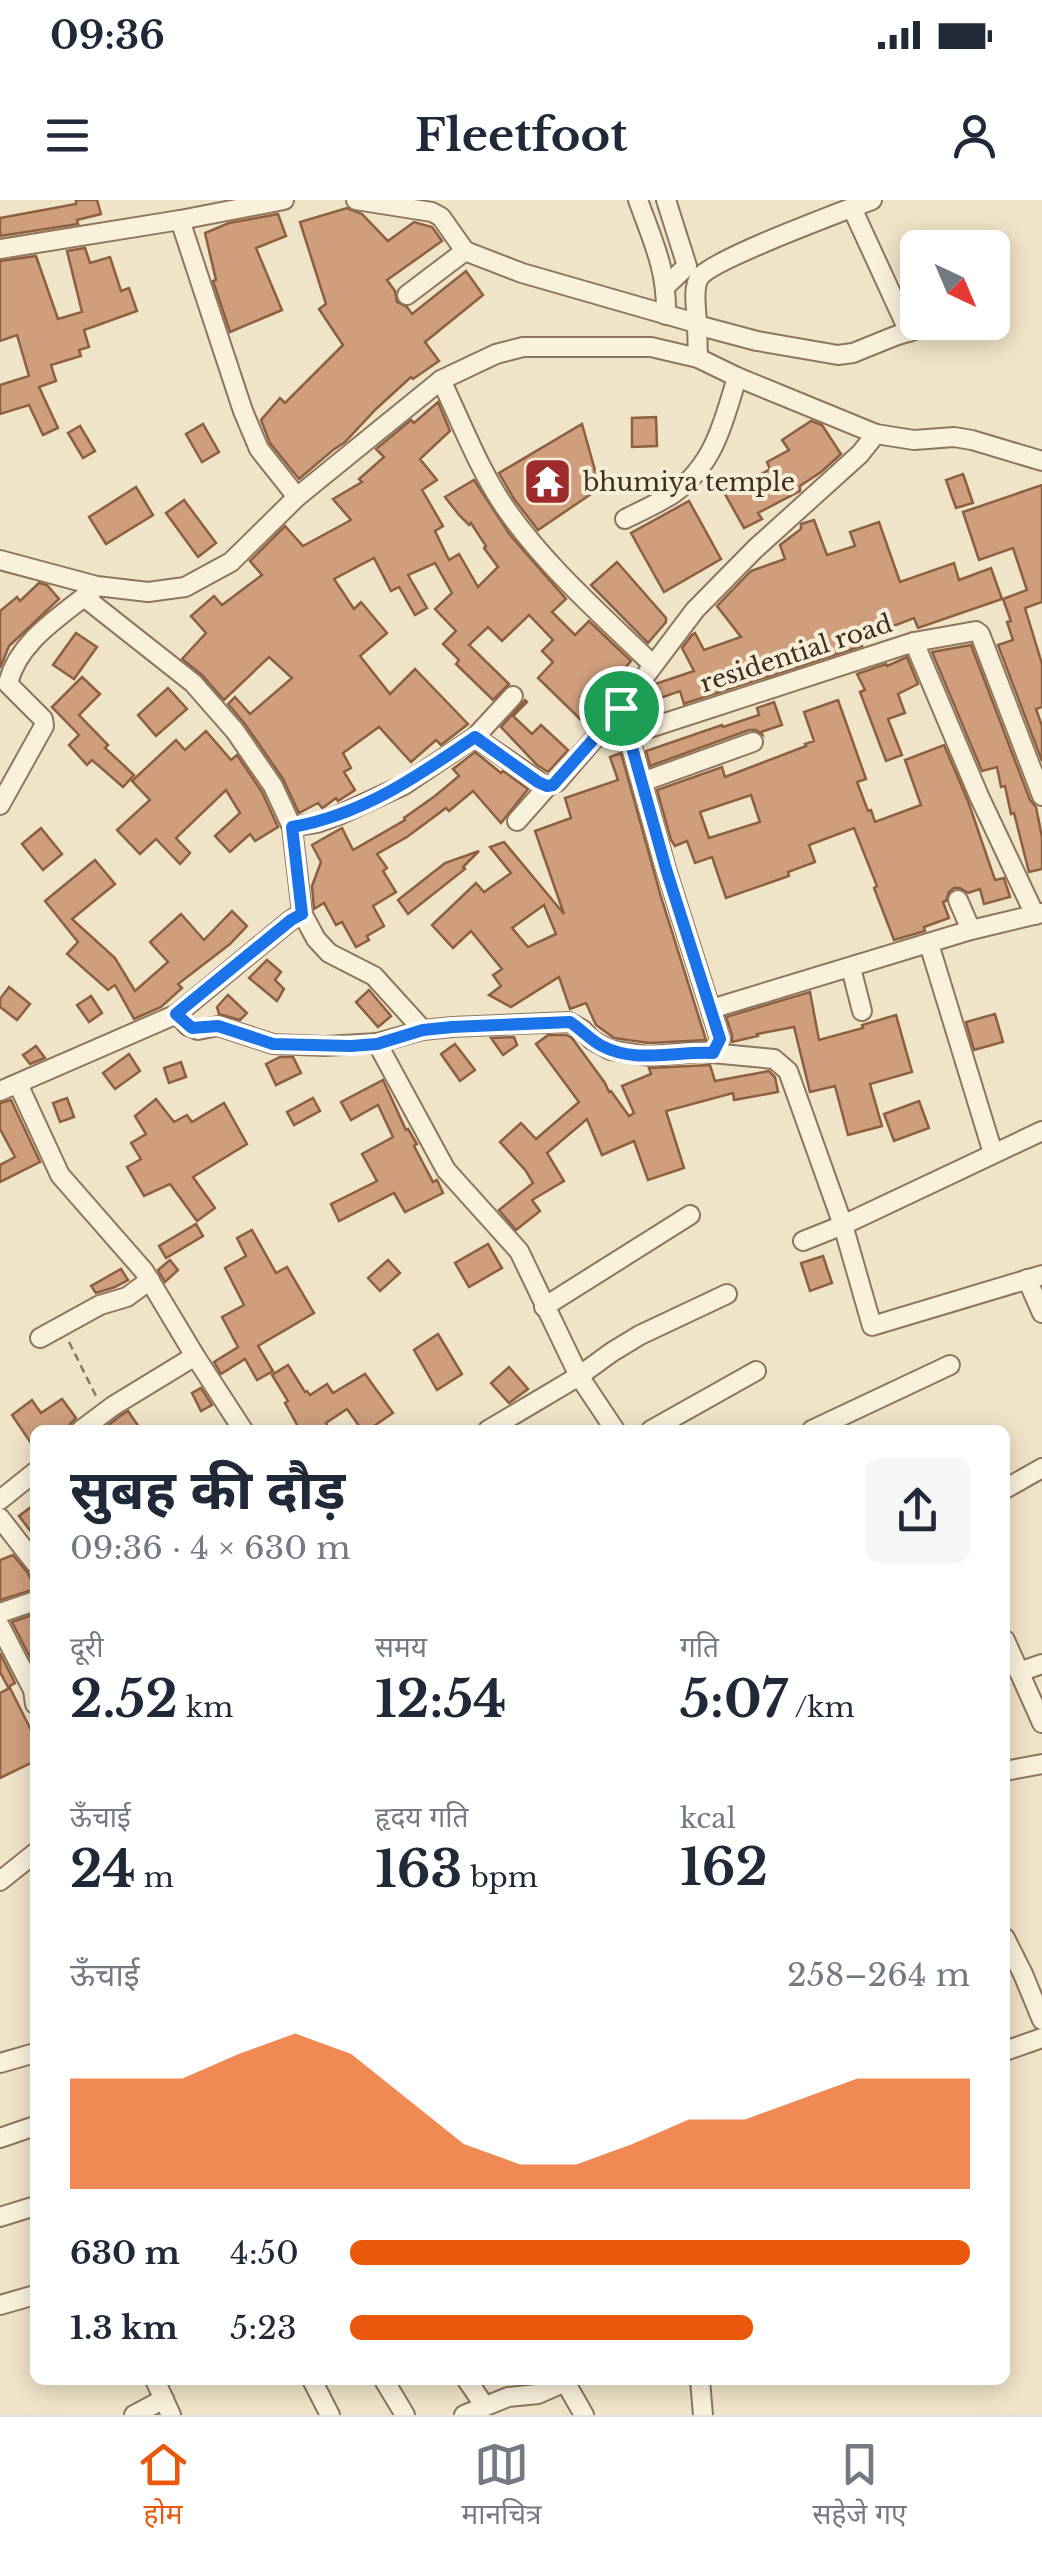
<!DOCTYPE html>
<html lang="hi">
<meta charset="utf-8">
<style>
:root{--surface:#fff;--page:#f6f6f7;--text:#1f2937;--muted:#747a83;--line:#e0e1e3;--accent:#ea580c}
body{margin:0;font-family:"Libre Baskerville","Noto Sans Devanagari",serif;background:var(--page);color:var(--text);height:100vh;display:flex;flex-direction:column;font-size:38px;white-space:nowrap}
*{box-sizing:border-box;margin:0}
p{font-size:32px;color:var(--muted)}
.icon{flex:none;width:55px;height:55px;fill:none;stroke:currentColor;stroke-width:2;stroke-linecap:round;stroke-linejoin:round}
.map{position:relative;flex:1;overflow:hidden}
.panel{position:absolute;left:30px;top:1225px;width:980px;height:960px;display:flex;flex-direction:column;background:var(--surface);border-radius:15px;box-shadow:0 5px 25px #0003}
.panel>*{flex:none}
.needle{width:65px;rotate:136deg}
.controls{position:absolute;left:900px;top:30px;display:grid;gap:20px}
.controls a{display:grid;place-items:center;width:110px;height:110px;border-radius:15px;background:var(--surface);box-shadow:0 5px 25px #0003;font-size:50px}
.pin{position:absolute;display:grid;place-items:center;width:85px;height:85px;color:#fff;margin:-42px;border:5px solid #fff;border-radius:50%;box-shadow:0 2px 10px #0007}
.round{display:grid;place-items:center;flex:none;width:105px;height:105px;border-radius:15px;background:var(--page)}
.summary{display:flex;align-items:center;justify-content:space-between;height:170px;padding:0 40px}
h1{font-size:55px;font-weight:700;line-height:75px}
.metrics{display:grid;grid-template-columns:repeat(3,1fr);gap:15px;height:170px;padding:10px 40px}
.metrics div{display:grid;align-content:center}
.metrics b{font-size:50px;font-weight:700}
.metrics small{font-size:28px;font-weight:400}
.metrics p{font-size:28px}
.chart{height:280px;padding:20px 40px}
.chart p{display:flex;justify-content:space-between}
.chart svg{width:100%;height:180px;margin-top:10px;fill:var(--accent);opacity:.7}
ul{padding:0 40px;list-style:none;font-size:32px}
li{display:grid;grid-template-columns:160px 120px 1fr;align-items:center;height:75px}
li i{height:25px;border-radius:12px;background:var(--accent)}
.status{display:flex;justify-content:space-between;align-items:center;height:70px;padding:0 50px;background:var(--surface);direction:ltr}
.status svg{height:28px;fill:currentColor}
header{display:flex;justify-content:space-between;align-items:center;height:130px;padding:0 40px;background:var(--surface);font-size:45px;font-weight:700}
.menu{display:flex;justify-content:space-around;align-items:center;height:140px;border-top:2px solid var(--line);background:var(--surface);font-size:28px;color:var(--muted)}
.menu a{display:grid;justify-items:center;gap:5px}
.menu .selected{color:var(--accent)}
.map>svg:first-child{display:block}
.building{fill:#cf9f7d;stroke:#8d5f41;stroke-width:2.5;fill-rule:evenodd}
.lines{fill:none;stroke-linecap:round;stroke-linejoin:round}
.minor-casing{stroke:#8d765c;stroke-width:22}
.path{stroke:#8d765c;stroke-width:2.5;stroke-dasharray:8 5;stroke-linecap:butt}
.minor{stroke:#faf1dc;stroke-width:18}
.route-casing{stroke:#fff;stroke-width:20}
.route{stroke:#1a73e8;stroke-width:12}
.labels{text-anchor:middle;stroke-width:8;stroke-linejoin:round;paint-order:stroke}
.poi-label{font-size:25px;fill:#3d2e20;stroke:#f7eed8;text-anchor:start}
.street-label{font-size:25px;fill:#3d2e20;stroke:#f7eed8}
</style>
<div class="status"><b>09:36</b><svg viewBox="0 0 49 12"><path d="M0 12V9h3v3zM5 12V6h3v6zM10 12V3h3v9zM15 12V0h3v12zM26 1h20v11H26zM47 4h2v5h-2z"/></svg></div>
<header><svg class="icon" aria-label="menu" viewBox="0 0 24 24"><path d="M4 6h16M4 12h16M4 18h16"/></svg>Fleetfoot<svg class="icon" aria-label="person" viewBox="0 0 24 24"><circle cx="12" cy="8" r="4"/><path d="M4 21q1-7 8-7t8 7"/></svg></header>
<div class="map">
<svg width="1042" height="2215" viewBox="0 0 1042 2215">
<rect width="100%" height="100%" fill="#f0e4c8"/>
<g class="building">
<path d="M76 0H97L101 14 77 20 78 24 0 36V18L76 4Z"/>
<path d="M347 8 362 14 388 41 414 22 432 27 442 41 387 80 395 91 397 102 407 107 412 114 466 71 483 95 425 142 439 161 413 179 411 177 376 209 345 242 333 250 299 279 270 243 261 220 280 198 285 203 343 145 319 109 326 104 300 22Z"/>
<path d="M278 14 286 36 256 48 282 110 230 132 213 81 216 80 205 33 229 23Z"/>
<path d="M85 48 90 63 110 57 121 91 129 88 137 111 84 130 89 147 79 150 81 156 51 165 56 181 39 187 58 228 43 235 29 205 0 214V185L29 176 17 135 0 141V61L36 56 58 119 82 112 67 51Z"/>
<path d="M438 202 450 231 420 259 437 280 422 290 443 326 435 331 449 360 459 354 478 387 498 367 484 348 486 346 471 323 469 325 459 315 445 297 474 280 510 335 566 399 552 412 575 435 589 421 631 461 580 519 538 478 553 462 542 451 553 440 529 415 502 441 488 427 469 445 509 484 493 500 456 464 459 460 443 444 456 431 435 409 452 393 435 363 408 375 427 408 415 415 399 387 391 391 374 358 334 379 354 409 361 402 387 433 360 456 390 494 415 469 468 524 441 545 436 540 411 562 379 527 343 553 351 568 344 572 355 590 338 601 336 598 324 607 322 608 318 603 299 613 283 579 245 524 228 504 235 497 250 514 292 478 269 457 224 500 202 475 182 459 206 433 191 416 214 396 222 405 262 375 250 361 285 326 303 346 351 320 333 299 362 282 359 279 384 257 376 249 411 220 414 223Z"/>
<path d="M656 217 657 246 632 247V218Z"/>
<path d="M811 221 822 225 841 254 821 272 800 286V291L758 313 762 319 744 328 721 287 738 277 742 285 770 269 767 262 789 250 782 240Z"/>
<path d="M203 224 219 252 202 262 186 234Z"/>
<path d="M582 224 600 288 538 330 514 299 499 273Z"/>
<path d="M80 226 95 251 83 258 68 233Z"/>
<path d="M963 274 973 303 956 308 946 280Z"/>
<path d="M1042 285V402L1025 408 1042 464V507L1036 509 1042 526V561L998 445 1013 440 1007 422 1011 421 1003 399 1027 390 1013 348 979 360 963 312Z"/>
<path d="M136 287 153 315 106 344 89 317Z"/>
<path d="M184 300 216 343 198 357 166 313Z"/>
<path d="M689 301 721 359 664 392 631 333Z"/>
<path d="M814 320 827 355 855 346 850 332 879 322 900 382 954 363 959 380 991 368 1002 399 918 428 914 418 867 436 859 440 862 446 686 503 684 504 680 491 652 501 649 492 655 484 694 471 682 448 692 435 695 433 704 450 741 437 717 406 751 371 785 359 780 345 801 329V324Z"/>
<path d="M617 362 666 418V422L648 443 591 385Z"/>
<path d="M39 383 47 385 59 399 9 446 0 468V411L17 397 20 401Z"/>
<path d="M76 433 97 447 74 479 53 465Z"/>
<path d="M971 445 1030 600 1036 607 1042 637V669L1029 672 1014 613 1011 614 1005 586 1001 587 997 567 982 571 932 452Z"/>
<path d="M907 457 918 484 898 494 905 513 888 519 902 555 886 561 860 492 865 490 857 474 886 464 887 466Z"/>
<path d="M82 477 100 494 79 515 108 545 105 548 134 575 123 587 92 560 87 565 69 545 79 535 52 507Z"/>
<path d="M168 488 187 509 156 536 138 515Z"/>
<path d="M525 500 527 502 513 516 532 534 541 525 568 550 548 572 537 565 501 527Z"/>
<path d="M838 500 866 579 857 582 868 611 871 610 875 622 921 605 905 560 944 545 968 601 995 680 1004 678 1010 697 984 704 980 689 968 693 960 688H954L949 692 946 701 943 702 949 718 924 727 925 731 894 740 874 688 877 686 854 628 809 645 815 662 788 672 789 676 726 698 712 657 695 663 687 641 675 646 671 640 657 590 722 567 725 577 806 546 805 544 814 541 804 512ZM751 595 760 622 709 638 700 612Z"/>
<path d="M774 502 782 525 761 532 762 534 756 530H749L650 566 646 551 722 525 723 527 759 515 757 508Z"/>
<path d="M206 531 231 560 237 555 262 592 278 627 255 641 250 634 230 652 215 636 240 613 226 590 176 638 190 653 180 664 156 639 140 654 117 630 150 600 132 581 176 540 185 550Z"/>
<path d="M475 552 501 573 503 571 528 589 501 623 473 591 449 611 446 608 407 637 377 654 387 668 383 671 396 692 373 706 384 726 367 736 369 740 356 747 342 722 336 725 324 703 314 709 312 686 321 662 312 645 342 628 353 650 405 620 404 618 435 596 459 576 453 569Z"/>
<path d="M621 553 661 697 706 840 649 843 614 838 596 825 586 803 570 809 559 777 511 807 489 795 501 786 493 775 502 769 471 731 453 748 432 725 476 683 484 692 511 673 490 647 504 642 564 714 535 631 571 618 565 598 618 580 610 557ZM544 705 556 734 528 747 512 728Z"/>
<path d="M41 628 62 654 43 670 22 644Z"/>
<path d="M479 651 463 667 465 669 408 714 398 700 445 663Z"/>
<path d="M95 660 115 684 72 719 115 758 135 791 168 762 150 742 181 714 204 740 232 711 247 726 230 744 178 784 182 788 161 807 134 819 115 785 108 790 67 754 78 742 45 701Z"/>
<path d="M267 760 281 772 275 780 284 789 277 801 249 778Z"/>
<path d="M9 787 30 804 17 820 0 807V799Z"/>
<path d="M369 790 391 816 378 827 356 802Z"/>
<path d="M810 792 819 840 863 828 862 825 896 815 912 872 870 884 882 926 848 935 835 886 810 892 794 827 757 834 758 836 732 842V835L726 817Z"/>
<path d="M228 795 247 813 240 820 219 814 217 807Z"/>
<path d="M91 796 102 813 89 822 77 805Z"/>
<path d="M995 814 1003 842 974 850 966 822Z"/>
<path d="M548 835H566L572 838 605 883 609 892 611 891 629 916 634 913 622 886 651 874 649 868 710 865 715 881 769 871 775 877 778 892 734 900 733 893 666 911 684 968 648 980 634 941 602 955 587 919 547 953 564 981 532 1000 540 1011 516 1030 499 1010 533 983 526 971 500 942 521 923 536 939 579 902 536 844Z"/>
<path d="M514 837 517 845 503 855 491 838Z"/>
<path d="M455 844 475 870 460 881 441 854Z"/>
<path d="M36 846 45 858 30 864 23 855Z"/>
<path d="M129 854 140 871 115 889 103 873Z"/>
<path d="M280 857H293L301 873 276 885 266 864Z"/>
<path d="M181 862 186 877 169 883 164 868Z"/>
<path d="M383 880 406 930 408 929 417 944 414 946 433 982 437 980 443 993 405 1012 394 993 339 1021 331 1004 377 981 362 954 393 937 378 905 351 920 341 902Z"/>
<path d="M67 898 74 917 60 922 53 903Z"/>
<path d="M313 898 320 911 294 925 287 912Z"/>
<path d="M156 899 174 922 187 915 192 922 224 903 247 944 193 977 215 1008 197 1021 170 984 144 996 127 967 141 959 131 943 146 934 135 916Z"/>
<path d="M11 900 40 962 0 982V965L15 957 0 929V903Z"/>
<path d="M919 901 929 928 894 941 884 914Z"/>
<path d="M196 1024 203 1036 166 1058 159 1046Z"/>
<path d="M252 1030 276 1073 287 1067 314 1113 258 1146 273 1171 257 1180 245 1159 221 1174 214 1162 238 1147 222 1117 244 1105 225 1068 246 1056 237 1038Z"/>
<path d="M488 1044 502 1068 469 1087 455 1063Z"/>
<path d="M823 1056 832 1083 810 1091 801 1063Z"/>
<path d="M170 1060 178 1070 165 1082 158 1070Z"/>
<path d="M388 1060 400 1073 380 1091 368 1078Z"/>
<path d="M121 1069 128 1080 115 1087 96 1093 91 1086Z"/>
<path d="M438 1134 462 1174 437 1190 414 1150Z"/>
<path d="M288 1165 305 1192 307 1191 310 1195 327 1184 333 1193 365 1174 393 1213 368 1230H362L347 1209 326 1223 330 1230H300L285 1203 288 1201 272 1175Z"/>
<path d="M509 1167 528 1189 509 1203 491 1183Z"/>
<path d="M201 1188 212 1205 201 1211 192 1193Z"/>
<path d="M62 1199 76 1218 70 1224 69 1230H35V1249L12 1215 32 1200 41 1213Z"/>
<path d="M128 1211 141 1230H102L120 1216Z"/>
<path d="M35 1304V1337L19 1316Z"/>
<path d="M13 1355 28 1373 35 1389 0 1400V1360Z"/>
<path d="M35 1414V1460L32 1461 12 1422Z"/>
<path d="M0 1453 15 1483 8 1487 0 1472Z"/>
<path d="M10 1488 35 1538V1561L0 1578V1493Z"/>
</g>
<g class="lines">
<defs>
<g id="minor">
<path d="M356 0 432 12 441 17 465 51 522 73 689 121 697 125 698 158"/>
<path d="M638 0C653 42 667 69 666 115"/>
<path d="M666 0 687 66 666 86"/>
<path d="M872 0C844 11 710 60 699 78 692 90 697 112 697 125L757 141 838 155 853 153 895 136 941 122"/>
<path d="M852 8 909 132"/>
<path d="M180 20 243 211 259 249 297 297"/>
<path d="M0 49 180 20 284 0"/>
<path d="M407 95 465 51"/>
<path d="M441 180C461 222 478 267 504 306 545 366 601 414 653 465"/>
<path d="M625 319C641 311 659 303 674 293 714 265 724 221 737 177"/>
<path d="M0 360 97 386 148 392 185 387 231 362 297 297 441 180 496 154 523 147H651L698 158 737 177 876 234 914 240 954 237 972 240 1042 261"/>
<path d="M84 397 193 483 235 531 273 586 292 627 302 713 316 739 329 753 374 776 423 830"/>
<path d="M914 442 979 596 1035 715"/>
<path d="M626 525 666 669 720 839 713 853"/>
<path d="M628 535 914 442 976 431 980 434 1042 596"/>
<path d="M475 537 547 587"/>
<path d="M642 582 753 542"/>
<path d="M0 605 44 526 43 519 8 484C17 442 61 416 93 390"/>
<path d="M517 621 547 587 557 582 621 508 695 410 755 349 860 254 876 234"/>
<path d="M292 627 317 623 339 615 404 585 475 537 513 496"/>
<path d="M958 700 971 730"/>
<path d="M929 744 993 953"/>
<path d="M851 768 862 811"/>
<path d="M711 809 971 730 1042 713"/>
<path d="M177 814 291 720 302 713"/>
<path d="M377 843 446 970 519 1051 579 1176 615 1230"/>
<path d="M18 884 60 975 144 1071 195 1156 243 1230"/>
<path d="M0 891 177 814 188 826 198 830 218 826 273 844 325 846 377 843 423 830 452 827 569 822 583 830 592 840 610 850 649 856 701 852 774 859 788 871 843 1025 872 1126 1042 1075"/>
<path d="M803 1041 843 1025 1042 931"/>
<path d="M1027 1079 1042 1113"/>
<path d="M544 1107 690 1015"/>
<path d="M40 1138 100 1105 127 1097 150 1080"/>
<path d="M81 1230 113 1206 195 1156"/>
<path d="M488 1230 579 1176 612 1152 640 1135 727 1094"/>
<path d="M651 1230 756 1171"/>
<path d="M812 1230 950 1165"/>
<path d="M1005 1289 1042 1268"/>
<path d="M0 1300 35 1272"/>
<path d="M0 1318 35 1363"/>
<path d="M0 1413 35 1401"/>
<path d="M0 1426 33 1490 35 1504"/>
<path d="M1005 1440 1042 1523"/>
<path d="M1019 1472 1042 1464"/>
<path d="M1005 1571 1042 1564"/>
<path d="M0 1681 35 1653"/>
<path d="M1005 1738 1023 1774 1042 1820"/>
<path d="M1005 1851 1042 1838"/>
<path d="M0 1863 35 1853"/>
<path d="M0 1938 35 1926"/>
<path d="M0 2017 32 2007"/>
<path d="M0 2105 35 2095"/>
<path d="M155 2180 171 2215"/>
<path d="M312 2180 330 2215"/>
<path d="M384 2180 405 2215"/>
<path d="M467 2180 484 2205"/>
<path d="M564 2180 584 2215"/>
<path d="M700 2180 703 2215"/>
<path d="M134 2215 164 2199"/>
<path d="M464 2215 508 2197 538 2194 570 2180"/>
</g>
</defs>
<use href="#minor" class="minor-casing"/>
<path class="path" d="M69 1142 97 1198"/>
<use href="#minor" class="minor"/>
</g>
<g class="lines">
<defs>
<path id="route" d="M621 508 666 669 720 839 713 853C676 851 636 864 602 846 590 840 581 829 570 822L452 827 423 830 377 844 351 846 273 844 218 826 192 828 176 814 291 720 302 714 292 627C362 615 418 576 475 537L538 582 547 586 553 585Z"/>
</defs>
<use href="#route" class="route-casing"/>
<use href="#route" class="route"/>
</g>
<defs>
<symbol id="temple-square" viewBox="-11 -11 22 22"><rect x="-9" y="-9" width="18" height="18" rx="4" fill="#9e2a2b" stroke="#f7eed8"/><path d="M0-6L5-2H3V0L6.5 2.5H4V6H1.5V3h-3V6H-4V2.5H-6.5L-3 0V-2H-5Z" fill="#fff"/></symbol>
</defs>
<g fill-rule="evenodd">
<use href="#temple-square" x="520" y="254" width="55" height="55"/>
</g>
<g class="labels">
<g class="poi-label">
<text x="583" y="291">bhumiya temple</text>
</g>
<g class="street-label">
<text transform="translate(796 453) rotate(-18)" y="9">residential road</text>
</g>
</g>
</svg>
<div class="controls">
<a><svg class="needle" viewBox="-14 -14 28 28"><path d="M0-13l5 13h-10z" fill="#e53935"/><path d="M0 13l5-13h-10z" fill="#747a83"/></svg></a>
</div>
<div class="pin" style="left:621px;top:508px;background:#1e9e55"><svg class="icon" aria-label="arrive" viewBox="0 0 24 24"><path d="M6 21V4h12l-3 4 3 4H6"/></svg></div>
<section class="panel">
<div class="summary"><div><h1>सुबह की दौड़</h1><p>09:36 · 4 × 630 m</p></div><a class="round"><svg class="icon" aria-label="share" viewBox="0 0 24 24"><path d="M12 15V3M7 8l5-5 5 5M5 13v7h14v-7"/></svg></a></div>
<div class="metrics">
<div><p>दूरी</p><b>2.52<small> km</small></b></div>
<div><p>समय</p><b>12:54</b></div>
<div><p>गति</p><b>5:07<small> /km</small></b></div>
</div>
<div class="metrics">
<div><p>ऊँचाई</p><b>24<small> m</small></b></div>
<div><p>हृदय गति</p><b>163<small> bpm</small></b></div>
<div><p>kcal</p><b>162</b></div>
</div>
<div class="chart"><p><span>ऊँचाई</span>258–264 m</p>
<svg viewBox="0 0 160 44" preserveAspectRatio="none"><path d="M0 44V17L10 17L20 17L30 11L40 6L50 11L60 22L70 33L80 38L90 38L100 33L110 27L120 27L130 22L140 17L150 17L160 17V44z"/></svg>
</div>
<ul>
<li><b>630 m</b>4:50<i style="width:100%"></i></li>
<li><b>1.3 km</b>5:23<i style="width:65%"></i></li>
</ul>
</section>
</div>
<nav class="menu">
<a class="selected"><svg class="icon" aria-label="home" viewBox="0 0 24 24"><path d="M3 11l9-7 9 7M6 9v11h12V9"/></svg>होम</a>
<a><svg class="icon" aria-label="map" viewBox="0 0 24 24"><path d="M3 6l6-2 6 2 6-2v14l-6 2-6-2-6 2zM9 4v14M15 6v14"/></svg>मानचित्र</a>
<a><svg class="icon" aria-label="saved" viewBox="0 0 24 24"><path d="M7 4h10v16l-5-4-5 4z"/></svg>सहेजे गए</a>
</nav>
